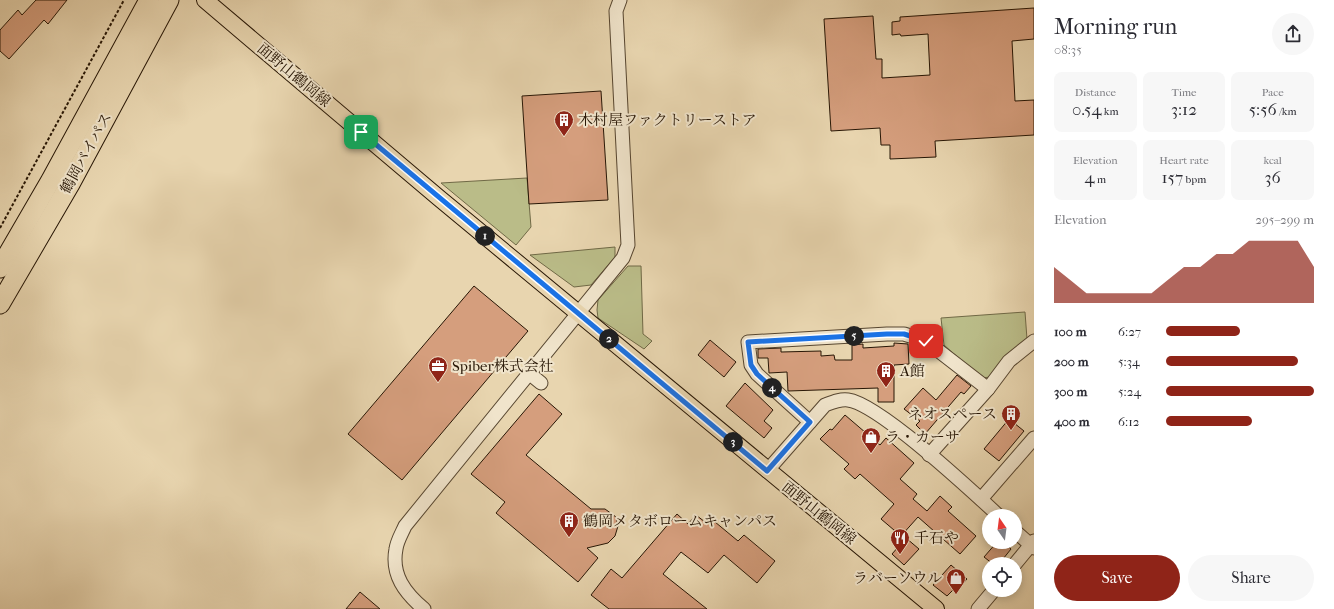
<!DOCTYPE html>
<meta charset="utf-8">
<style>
:root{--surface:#fff;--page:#f7f7f7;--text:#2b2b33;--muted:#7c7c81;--accent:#8f2418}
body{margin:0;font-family:"IM FELL French Canon","Noto Serif JP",serif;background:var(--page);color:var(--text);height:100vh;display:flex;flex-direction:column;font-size:15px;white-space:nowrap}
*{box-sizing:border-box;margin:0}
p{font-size:13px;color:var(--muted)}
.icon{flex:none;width:22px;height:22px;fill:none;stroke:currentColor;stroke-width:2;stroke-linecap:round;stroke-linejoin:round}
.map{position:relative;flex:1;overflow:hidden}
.drawer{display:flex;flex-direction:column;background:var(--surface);width:300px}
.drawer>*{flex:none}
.needle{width:26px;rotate:346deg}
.buttons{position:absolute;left:982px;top:509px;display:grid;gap:8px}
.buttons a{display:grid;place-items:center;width:40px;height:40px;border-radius:50%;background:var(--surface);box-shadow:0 2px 10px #0003;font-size:20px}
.pin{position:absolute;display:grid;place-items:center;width:34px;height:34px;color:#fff;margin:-17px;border-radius:8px;box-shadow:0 2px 6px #0006}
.km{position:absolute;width:20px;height:20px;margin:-10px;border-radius:50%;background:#222;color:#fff;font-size:11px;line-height:20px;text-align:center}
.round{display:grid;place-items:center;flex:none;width:42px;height:42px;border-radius:21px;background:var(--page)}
.headline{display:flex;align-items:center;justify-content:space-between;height:68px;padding:0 20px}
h1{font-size:22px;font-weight:600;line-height:30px}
.figures{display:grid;grid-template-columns:repeat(3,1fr);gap:6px;height:68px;padding:4px 20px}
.figures div{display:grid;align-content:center;border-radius:8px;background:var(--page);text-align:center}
.figures b{font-size:17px;font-weight:600}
.figures small{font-size:11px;font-weight:400}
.figures p{font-size:11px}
.chart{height:112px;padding:8px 20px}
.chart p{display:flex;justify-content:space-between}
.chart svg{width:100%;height:72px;margin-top:4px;fill:var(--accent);opacity:.7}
.cta{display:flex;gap:8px;margin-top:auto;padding:8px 20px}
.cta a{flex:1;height:46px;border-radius:24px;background:var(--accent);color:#fff;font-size:16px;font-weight:600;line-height:46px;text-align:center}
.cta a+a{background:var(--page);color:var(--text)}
ul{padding:0 20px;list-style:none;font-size:13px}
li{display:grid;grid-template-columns:64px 48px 1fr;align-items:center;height:30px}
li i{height:10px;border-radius:5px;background:var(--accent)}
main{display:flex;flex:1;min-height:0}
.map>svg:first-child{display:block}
.green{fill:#babc88;stroke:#706946}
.building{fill:#d59e7d;stroke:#271605}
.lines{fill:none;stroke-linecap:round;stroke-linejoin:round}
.minor-casing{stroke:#574630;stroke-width:15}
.major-casing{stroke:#271605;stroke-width:18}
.highway-casing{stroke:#271605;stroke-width:21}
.path{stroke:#271605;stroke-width:2;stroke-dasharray:3 2;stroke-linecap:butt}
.minor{stroke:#f0e4cb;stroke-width:13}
.major{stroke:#e8d5af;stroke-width:16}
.highway{stroke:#e8d5af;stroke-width:19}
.route-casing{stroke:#fff;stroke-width:8}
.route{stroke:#1a73e8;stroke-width:5}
.labels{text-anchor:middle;stroke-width:4;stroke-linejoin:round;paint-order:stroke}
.street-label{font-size:15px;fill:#271605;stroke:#f0e4cb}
.poi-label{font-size:15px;fill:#271605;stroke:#f0e4cb;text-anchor:start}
</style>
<main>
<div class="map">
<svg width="1034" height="609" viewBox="0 0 1034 609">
<rect width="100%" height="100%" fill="#e8d5af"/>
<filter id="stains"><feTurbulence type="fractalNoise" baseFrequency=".005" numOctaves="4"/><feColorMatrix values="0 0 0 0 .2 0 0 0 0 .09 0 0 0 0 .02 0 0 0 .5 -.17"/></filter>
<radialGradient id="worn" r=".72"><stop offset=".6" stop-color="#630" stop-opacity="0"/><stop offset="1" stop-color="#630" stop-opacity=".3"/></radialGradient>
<g class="green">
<path d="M527 178 531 227 516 245 441 183Z"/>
<path d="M615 247V257L591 285 574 287 530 255Z"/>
<path d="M628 266H641L643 334 652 341 644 349 598 318 597 310 598 300Z"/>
<path d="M1025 312 1027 339 991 377 981 378 944 345 941 318Z"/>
</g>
<g class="building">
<path d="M36 0H67L48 24 44 20 9 59 0 51V30L18 10 22 15Z"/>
<path d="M1034 8V39L1012 41 1015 101 1034 100V135L935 141 936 157 890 159V145H881L880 128 831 131 824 19 873 16 876 59H882V78L930 75 928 34 901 36 900 34 892 35V22L900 21V17Z"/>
<path d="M601 91 608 200 529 204 522 96Z"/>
<path d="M474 286 528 331 402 480 348 434Z"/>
<path d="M710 340 736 362 724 377 698 355Z"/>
<path d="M894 343 908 344 909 364 894 365V402H878V388L788 391 787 372 769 373 768 358H758V349L781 348V352L821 351V356L834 355 835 360H852V345L863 344V348L894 346Z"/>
<path d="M957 375 971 386 964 394 961 392 925 434 916 425 920 421 904 409 923 388 936 400Z"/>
<path d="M745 383 773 410 764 421 772 428 764 438 726 406Z"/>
<path d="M539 394 562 414 526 455 591 509H605L616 517 618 526 615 536 608 543 587 548 598 558 578 582 496 513 505 502 471 474Z"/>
<path d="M845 415 880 445 886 438 914 463 900 479 917 494 913 499 927 511 940 496 952 507 948 511 976 536 960 554 918 517 901 536 881 519 894 504 860 474 855 479 844 469 849 464 820 439 830 429 832 430Z"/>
<path d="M1009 419 1024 431 999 461 984 449Z"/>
<path d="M677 514 688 524 696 515 705 522 709 517 738 541 744 535 775 561 757 583 724 555 708 573 681 552 663 574 707 609H609L591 595 611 569 622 578Z"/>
<path d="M906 538 919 549 904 565 892 554Z"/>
<path d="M997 542H1003L1011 549 999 564H993L984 557Z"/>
<path d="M951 565 967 579 956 591 954 589 947 596 933 585Z"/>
<path d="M360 592 380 609H346Z"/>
</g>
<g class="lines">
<defs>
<g id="minor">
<path d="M530 374 541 383"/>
<path d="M810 422 757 374 751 365 748 342 887 334H904L926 341 988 389"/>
<path d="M929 455 988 389 1009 361 1034 341"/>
<path d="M767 471 825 405C833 402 840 399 848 400 879 404 973 492 999 516"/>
<path d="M981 499 1034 438"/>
<path d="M1015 531 1034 548"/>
<path d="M1015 564 1034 541"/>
<path d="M424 609C405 593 391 575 396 549 397 541 402 533 405 526L623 258 628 245 627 226 616 11 620 0"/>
<path d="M978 609 994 590"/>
</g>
<path id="major" d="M205 0 439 198 936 609"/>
<g id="highway">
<path d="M0 268 51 180 149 0"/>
<path d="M0 304 70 184 169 0"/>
</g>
</defs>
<use href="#minor" class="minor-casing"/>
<use href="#major" class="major-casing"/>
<use href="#highway" class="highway-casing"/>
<path class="path" d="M0 228 124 0"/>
<use href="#minor" class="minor"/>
<use href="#major" class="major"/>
<use href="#highway" class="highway"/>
</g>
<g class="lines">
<defs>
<path id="route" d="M361 132 767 471 810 422 757 374 751 365 748 342 887 334H904L926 341"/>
</defs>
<use href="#route" class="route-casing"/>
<use href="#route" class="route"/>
</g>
<defs>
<symbol id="building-pin" viewBox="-11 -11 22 30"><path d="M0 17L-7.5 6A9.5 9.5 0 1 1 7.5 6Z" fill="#8f2418" stroke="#f0e4cb"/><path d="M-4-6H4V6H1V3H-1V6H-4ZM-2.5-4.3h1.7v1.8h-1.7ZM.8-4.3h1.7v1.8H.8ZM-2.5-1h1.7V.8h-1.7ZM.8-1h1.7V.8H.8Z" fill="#fff"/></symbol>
<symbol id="office-pin" viewBox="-11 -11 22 30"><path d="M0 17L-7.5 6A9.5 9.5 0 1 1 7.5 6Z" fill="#8f2418" stroke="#f0e4cb"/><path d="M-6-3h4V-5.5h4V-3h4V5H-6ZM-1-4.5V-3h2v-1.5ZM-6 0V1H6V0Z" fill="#fff"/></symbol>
<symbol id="shop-pin" viewBox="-11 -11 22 30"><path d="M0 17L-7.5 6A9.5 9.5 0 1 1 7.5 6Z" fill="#8f2418" stroke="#f0e4cb"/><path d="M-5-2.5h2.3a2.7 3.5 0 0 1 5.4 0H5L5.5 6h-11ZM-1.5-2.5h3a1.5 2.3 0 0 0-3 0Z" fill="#fff"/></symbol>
<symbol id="restaurant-pin" viewBox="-11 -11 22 30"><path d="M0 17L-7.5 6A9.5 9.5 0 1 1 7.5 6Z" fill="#8f2418" stroke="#f0e4cb"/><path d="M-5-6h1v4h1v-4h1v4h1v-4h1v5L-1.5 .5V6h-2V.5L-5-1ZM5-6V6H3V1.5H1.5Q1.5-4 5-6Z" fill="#fff"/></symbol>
</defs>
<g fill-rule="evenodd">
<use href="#building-pin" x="553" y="109" width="22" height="30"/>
<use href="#office-pin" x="427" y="355" width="22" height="30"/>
<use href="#building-pin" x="875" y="360" width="22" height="30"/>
<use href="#building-pin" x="1000" y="403" width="22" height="30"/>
<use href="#shop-pin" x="860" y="426" width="22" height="30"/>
<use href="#building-pin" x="558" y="510" width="22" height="30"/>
<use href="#restaurant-pin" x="889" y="527" width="22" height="30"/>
<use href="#shop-pin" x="945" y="567" width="22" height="30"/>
</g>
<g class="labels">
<g class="street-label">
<text transform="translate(294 75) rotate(40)" y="5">面野山鶴岡線</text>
<text transform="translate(86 153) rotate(-61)" y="5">鶴岡バイパス</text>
<text transform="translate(819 513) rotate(39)" y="5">面野山鶴岡線</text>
</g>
<g class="poi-label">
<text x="578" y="125">木村屋ファクトリーストア</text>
<text x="452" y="371">Spiber株式会社</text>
<text x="900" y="376">A館</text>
<text x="997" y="419" text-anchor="end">ネオスペース</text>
<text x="885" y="442">ラ・カーサ</text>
<text x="583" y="526">鶴岡メタボロームキャンパス</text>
<text x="914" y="543">千石や</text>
<text x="942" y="583" text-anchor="end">ラバーソウル</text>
</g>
</g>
<rect width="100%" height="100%" filter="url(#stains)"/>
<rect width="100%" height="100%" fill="url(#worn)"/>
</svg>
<div class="buttons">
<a><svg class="needle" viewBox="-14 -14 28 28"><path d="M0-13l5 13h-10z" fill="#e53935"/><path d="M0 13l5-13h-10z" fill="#7c7c81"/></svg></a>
<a><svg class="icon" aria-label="locate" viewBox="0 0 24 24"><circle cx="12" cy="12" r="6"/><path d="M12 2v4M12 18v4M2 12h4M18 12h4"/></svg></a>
</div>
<div class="pin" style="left:361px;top:132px;background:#1e9e55"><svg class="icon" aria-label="arrive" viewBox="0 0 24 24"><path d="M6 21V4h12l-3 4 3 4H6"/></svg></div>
<div class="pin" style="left:926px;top:341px;background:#d93025"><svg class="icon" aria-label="check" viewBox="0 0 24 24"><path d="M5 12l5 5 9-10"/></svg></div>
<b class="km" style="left:485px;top:236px">1</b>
<b class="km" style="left:609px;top:339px">2</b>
<b class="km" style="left:733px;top:442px">3</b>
<b class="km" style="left:772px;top:388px">4</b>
<b class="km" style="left:854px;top:336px">5</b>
</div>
<section class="drawer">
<div class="headline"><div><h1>Morning run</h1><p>08:35</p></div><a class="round"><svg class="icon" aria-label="share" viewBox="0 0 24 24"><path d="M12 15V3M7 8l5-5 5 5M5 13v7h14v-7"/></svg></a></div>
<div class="figures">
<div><p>Distance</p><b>0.54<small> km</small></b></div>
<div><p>Time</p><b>3:12</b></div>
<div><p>Pace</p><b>5:56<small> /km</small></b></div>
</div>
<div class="figures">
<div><p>Elevation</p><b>4<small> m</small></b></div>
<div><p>Heart rate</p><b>157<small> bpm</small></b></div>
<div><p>kcal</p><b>36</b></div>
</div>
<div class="chart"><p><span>Elevation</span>295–299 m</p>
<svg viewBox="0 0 160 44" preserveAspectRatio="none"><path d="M0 44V22L10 30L20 38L30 38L40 38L50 38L60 38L70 30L80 22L90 22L100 14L110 14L120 6L130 6L140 6L150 6L160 22V44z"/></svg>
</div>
<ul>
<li><b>100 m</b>6:27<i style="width:50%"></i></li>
<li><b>200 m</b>5:34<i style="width:89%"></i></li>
<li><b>300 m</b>5:24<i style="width:100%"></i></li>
<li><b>400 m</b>6:12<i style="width:58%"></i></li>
</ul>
<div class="cta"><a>Save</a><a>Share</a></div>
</section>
</main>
